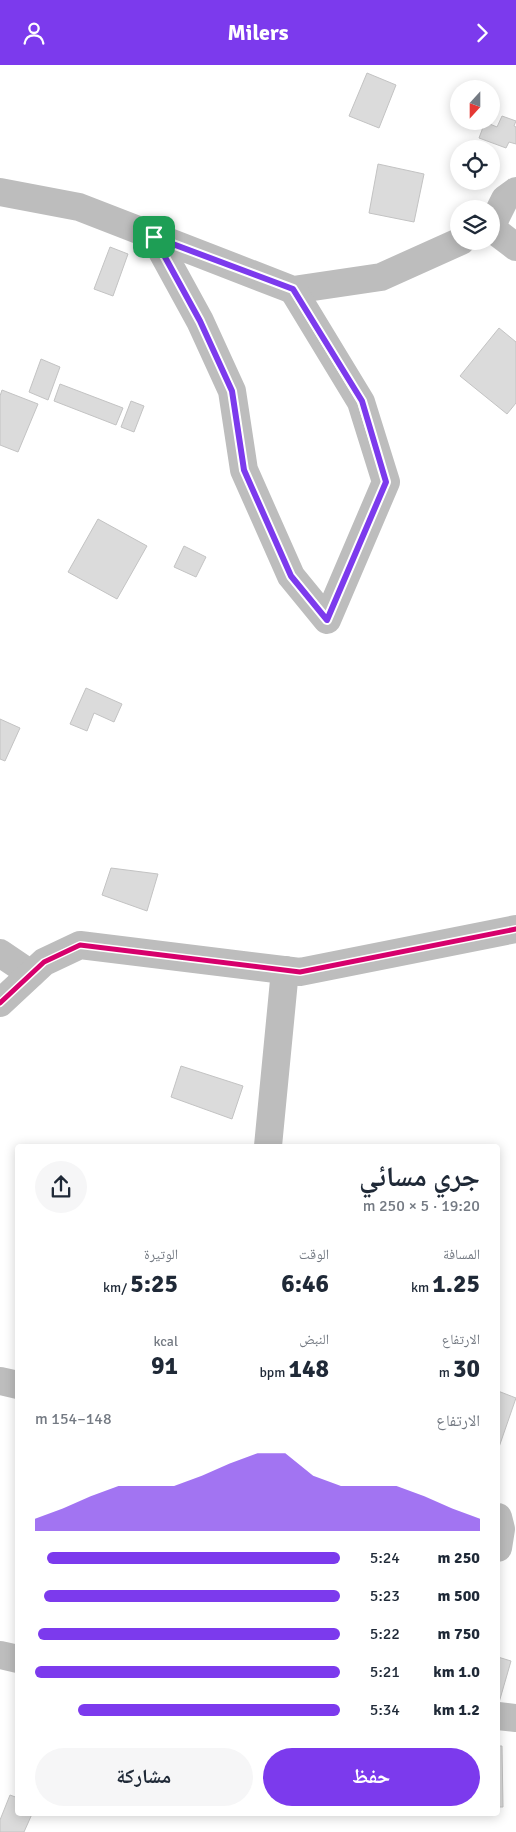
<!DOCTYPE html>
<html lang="ar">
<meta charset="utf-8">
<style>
:root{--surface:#fff;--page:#f6f6f7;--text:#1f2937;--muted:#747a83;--accent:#7c3aed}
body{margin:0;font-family:Signika,"Noto Naskh Arabic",sans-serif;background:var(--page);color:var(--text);direction:rtl;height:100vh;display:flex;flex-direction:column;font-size:19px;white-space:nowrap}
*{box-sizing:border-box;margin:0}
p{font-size:16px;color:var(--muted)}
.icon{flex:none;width:28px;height:28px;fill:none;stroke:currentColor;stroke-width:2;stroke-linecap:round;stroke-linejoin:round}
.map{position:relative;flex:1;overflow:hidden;direction:ltr}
.side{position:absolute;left:15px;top:1079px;width:485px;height:672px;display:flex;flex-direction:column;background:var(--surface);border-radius:5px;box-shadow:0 2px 12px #0003;direction:rtl}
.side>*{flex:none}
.needle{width:32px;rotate:201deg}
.tools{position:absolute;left:450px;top:15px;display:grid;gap:10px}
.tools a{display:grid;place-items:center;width:50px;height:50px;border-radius:50%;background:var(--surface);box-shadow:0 2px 12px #0003;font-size:25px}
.pin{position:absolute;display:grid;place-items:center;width:42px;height:42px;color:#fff;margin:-21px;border-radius:10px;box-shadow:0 2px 8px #0006}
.round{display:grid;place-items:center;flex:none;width:52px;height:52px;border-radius:26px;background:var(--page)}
.summary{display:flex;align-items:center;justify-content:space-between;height:85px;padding:0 20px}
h1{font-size:28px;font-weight:700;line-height:38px}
.stats{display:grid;grid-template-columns:repeat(3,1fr);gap:8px;height:85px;padding:5px 20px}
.stats div{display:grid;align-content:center}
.stats b{font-size:25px;font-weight:700}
.stats small{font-size:14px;font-weight:400}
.stats p{font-size:14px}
.chart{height:140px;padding:10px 20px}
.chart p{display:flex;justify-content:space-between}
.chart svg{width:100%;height:90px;margin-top:5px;fill:var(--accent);opacity:.7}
.button{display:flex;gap:10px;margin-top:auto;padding:10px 20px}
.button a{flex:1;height:58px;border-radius:30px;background:var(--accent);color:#fff;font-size:20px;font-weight:700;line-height:58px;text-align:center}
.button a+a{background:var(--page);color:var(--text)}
ul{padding:0 20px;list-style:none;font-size:16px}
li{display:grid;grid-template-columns:80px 60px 1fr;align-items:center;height:38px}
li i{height:12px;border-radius:6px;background:var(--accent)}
header{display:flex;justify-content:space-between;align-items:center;height:65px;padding:0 20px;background:var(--accent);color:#fff;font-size:22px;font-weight:700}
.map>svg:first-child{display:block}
.building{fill:#dbdbdb;stroke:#c3c3c3}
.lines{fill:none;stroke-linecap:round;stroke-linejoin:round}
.minor{stroke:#bdbdbd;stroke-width:28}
.cycleway-casing{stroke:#fff;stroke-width:8}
.cycleway{stroke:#d6006c;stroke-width:5}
.route-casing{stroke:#fff;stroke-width:10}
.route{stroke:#7c3aed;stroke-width:6}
</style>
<header><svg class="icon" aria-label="forward" viewBox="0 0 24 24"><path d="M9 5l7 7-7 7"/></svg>Milers<svg class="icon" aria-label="person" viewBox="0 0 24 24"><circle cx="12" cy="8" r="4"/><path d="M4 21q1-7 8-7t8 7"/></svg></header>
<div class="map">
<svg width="516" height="1767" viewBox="0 0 516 1767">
<rect width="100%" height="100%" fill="#fff"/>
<g class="building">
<path d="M367 8 396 20 379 63 349 51Z"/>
<path d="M502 51 516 56 514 61 516 62V79L509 77 506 83 479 73 485 57 497 62Z"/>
<path d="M378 99 424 109 414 157 369 148Z"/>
<path d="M110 182 128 189 113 231 94 224Z"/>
<path d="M499 263 516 277V338L507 349 460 311Z"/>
<path d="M41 294 60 302 48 335 29 327Z"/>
<path d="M60 319 123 343 116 360 54 336Z"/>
<path d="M2 325 38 339 18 387 0 380V331Z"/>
<path d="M131 336 144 341 134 367 121 362Z"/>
<path d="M98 454 147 481 117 534 68 507Z"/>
<path d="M184 481 206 492 196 512 174 502Z"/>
<path d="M86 623 122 639 114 657 94 648 87 666 70 659Z"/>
<path d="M0 654 20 663 5 696 0 694Z"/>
<path d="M111 803 158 809 147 846 102 830Z"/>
<path d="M181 1001 243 1021 232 1054 171 1032Z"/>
<path d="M498 1326 516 1333 498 1385Z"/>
<path d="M498 1592 511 1596 498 1641Z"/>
<path d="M498 1681H502L503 1742H498Z"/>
<path d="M10 1730 18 1733V1749H32L24 1767H0V1755Z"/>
</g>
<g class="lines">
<g class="minor">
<path d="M0 127 79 142 293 225 381 212 461 176"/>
<path d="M491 162 505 134 516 126"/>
<path d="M491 163 516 182"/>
<path d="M154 172 200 256 232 326 244 405 291 511 327 555 386 417 361 337 293 225"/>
<path d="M0 888 31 909"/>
<path d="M0 938 44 897 80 880 300 907 516 864"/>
<path d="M268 1081 285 905"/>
<path d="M0 1316 18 1320"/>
<path d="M498 1452 501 1464 498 1483"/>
<path d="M0 1590 18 1594"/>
<path d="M498 1651 516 1653"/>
</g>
<defs>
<g id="cycleway">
<path d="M154 172 200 256 232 326 244 405 291 511 327 555 386 417 361 337 293 225"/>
<path d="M0 938 44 897 80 880 300 907 516 864"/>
</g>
</defs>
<use href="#cycleway" class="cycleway-casing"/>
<use href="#cycleway" class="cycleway"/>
</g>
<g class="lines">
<defs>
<path id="route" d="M154 172 293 224 362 336 386 417 327 555 291 511 244 405 232 326 200 256Z"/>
</defs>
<use href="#route" class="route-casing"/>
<use href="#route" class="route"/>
</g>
</svg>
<div class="tools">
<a><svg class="needle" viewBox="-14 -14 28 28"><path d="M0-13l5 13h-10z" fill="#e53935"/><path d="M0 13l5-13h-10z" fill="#747a83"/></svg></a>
<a><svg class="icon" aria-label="locate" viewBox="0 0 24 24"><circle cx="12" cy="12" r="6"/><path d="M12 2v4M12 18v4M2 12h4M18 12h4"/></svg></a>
<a><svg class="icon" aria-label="layers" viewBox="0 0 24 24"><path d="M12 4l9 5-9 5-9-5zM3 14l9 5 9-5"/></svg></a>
</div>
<div class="pin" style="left:154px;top:172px;background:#1e9e55"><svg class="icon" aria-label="arrive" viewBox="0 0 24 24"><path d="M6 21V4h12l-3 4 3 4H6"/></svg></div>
<section class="side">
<div class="summary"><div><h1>جري مسائي</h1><p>19:20 · 5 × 250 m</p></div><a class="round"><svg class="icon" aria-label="share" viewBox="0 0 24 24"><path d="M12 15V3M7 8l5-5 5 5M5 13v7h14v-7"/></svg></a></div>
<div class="stats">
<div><p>المسافة</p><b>1.25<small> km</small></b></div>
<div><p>الوقت</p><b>6:46</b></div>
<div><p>الوتيرة</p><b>5:25<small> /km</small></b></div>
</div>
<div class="stats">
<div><p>الارتفاع</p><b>30<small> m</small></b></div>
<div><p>النبض</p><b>148<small> bpm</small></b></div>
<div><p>kcal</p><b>91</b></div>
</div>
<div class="chart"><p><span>الارتفاع</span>148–154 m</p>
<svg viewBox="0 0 160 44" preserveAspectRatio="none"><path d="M0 44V38L10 33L20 27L30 22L40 22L50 22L60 17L70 11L80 6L90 6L100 17L110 22L120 22L130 22L140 27L150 33L160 38V44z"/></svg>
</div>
<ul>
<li><b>250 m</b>5:24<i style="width:96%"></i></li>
<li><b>500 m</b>5:23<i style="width:97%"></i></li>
<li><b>750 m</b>5:22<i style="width:99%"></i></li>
<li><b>1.0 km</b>5:21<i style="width:100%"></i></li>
<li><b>1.2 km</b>5:34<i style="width:86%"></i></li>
</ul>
<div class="button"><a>حفظ</a><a>مشاركة</a></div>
</section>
</div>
